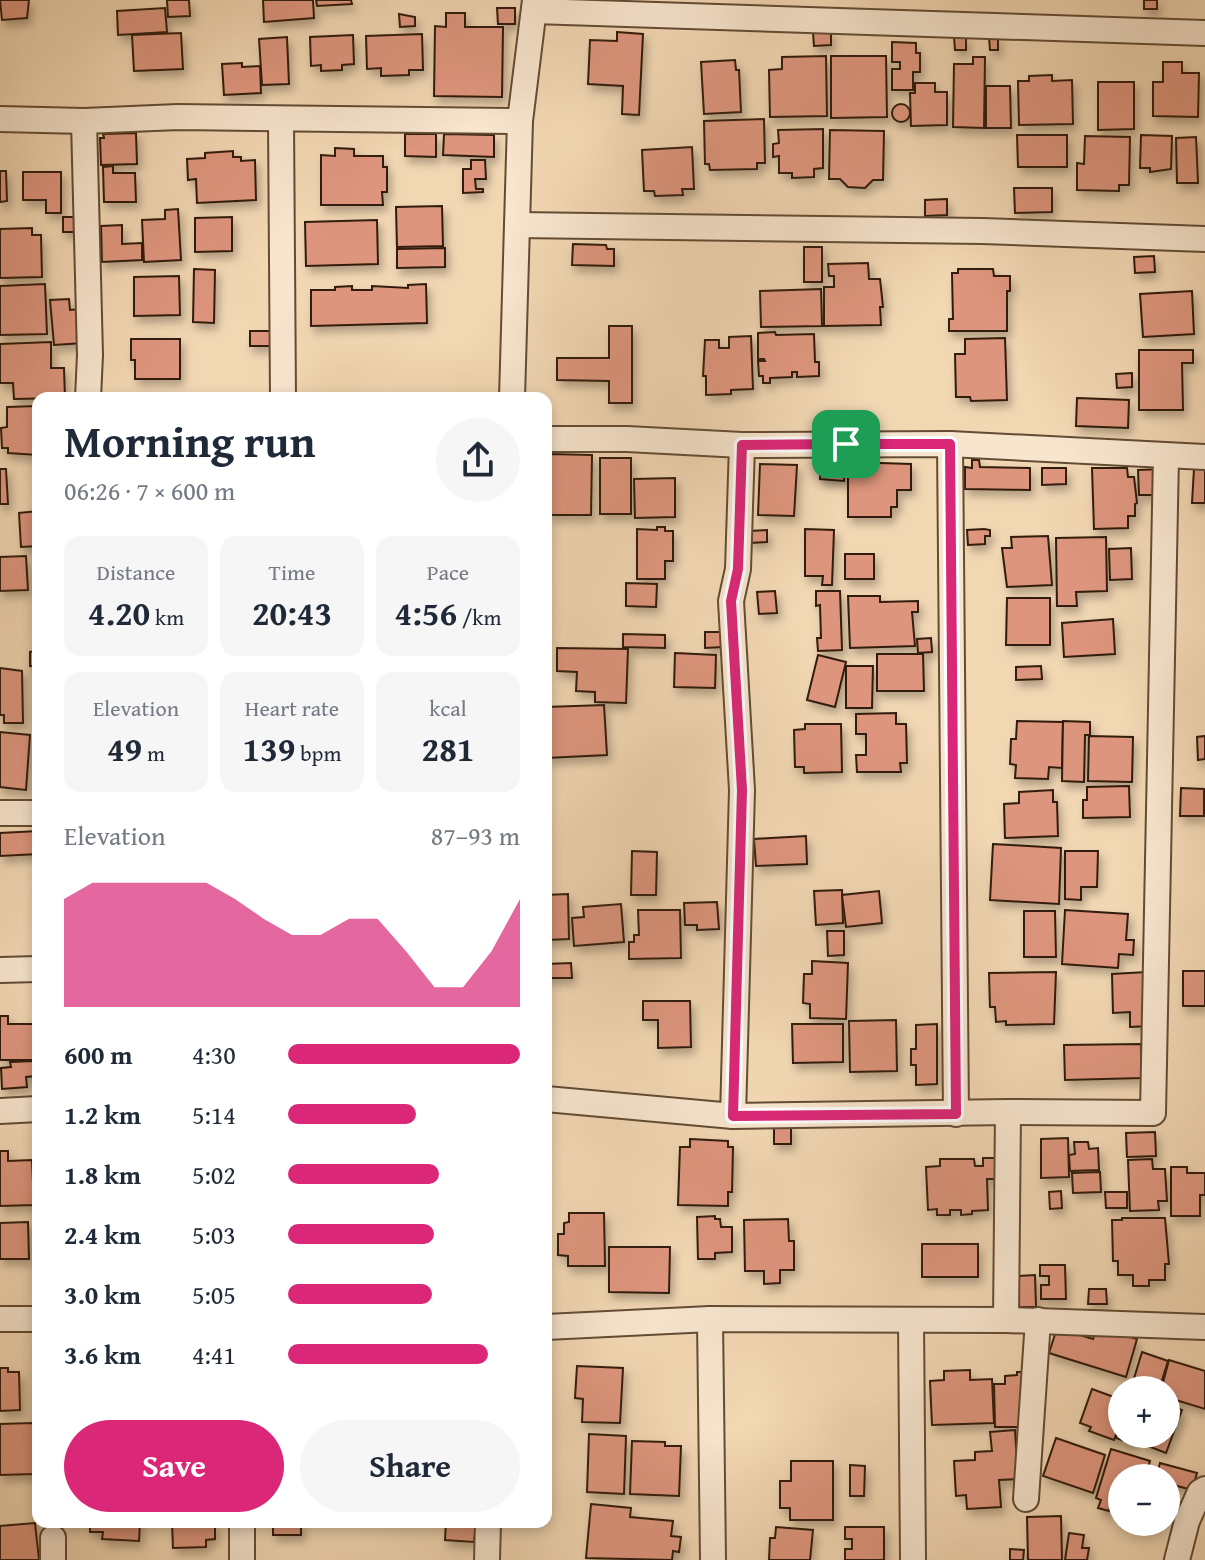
<!DOCTYPE html>
<meta charset="utf-8">
<style>
:root{--surface:#fff;--page:#f6f6f7;--text:#1f2937;--muted:#747a83;--accent:#db2777}
body{margin:0;font-family:"Gentium Book Plus",serif;background:var(--page);color:var(--text);height:100vh;display:flex;flex-direction:column;font-size:30px;white-space:nowrap}
*{box-sizing:border-box;margin:0}
p{font-size:26px;color:var(--muted)}
.icon{flex:none;width:44px;height:44px;fill:none;stroke:currentColor;stroke-width:2;stroke-linecap:round;stroke-linejoin:round}
.map{position:relative;flex:1;overflow:hidden}
.sheet{position:absolute;left:32px;top:392px;width:520px;height:1136px;display:flex;flex-direction:column;background:var(--surface);border-radius:16px;box-shadow:0 4px 12px #0003}
.sheet>*{flex:none}
.controls{position:absolute;left:1108px;top:1376px;display:grid;gap:16px}
.controls a{display:grid;place-items:center;width:72px;height:72px;border-radius:50%;background:var(--surface);box-shadow:0 4px 12px #0003;font-size:40px}
.pin{position:absolute;display:grid;place-items:center;width:68px;height:68px;color:#fff;margin:-34px;border-radius:16px;box-shadow:0 4px 12px #0006}
.round{display:grid;place-items:center;flex:none;width:84px;height:84px;border-radius:42px;background:var(--page)}
.overview{display:flex;align-items:center;justify-content:space-between;height:136px;padding:0 32px}
h1{font-size:44px;font-weight:700;line-height:60px}
.stats{display:grid;grid-template-columns:repeat(3,1fr);gap:12px;height:136px;padding:8px 32px}
.stats div{display:grid;align-content:center;border-radius:16px;background:var(--page);text-align:center}
.stats b{font-size:34px;font-weight:700}
.stats small{font-size:22px;font-weight:400}
.stats p{font-size:22px}
.chart{height:224px;padding:16px 32px}
.chart p{display:flex;justify-content:space-between}
.chart svg{width:100%;height:144px;margin-top:8px;fill:var(--accent);opacity:.7}
.cta{display:flex;gap:16px;margin-top:auto;padding:16px 32px}
.cta a{flex:1;height:92px;border-radius:48px;background:var(--accent);color:#fff;font-size:32px;font-weight:700;line-height:92px;text-align:center}
.cta a+a{background:var(--page);color:var(--text)}
ul{padding:0 32px;list-style:none;font-size:26px}
li{display:grid;grid-template-columns:128px 96px 1fr;align-items:center;height:60px}
li i{height:20px;border-radius:10px;background:var(--accent)}
.map>svg:first-child{display:block}
.building{fill:#dd957d;stroke:#331d09;stroke-width:2;filter:url(#shadow)}
.lines{fill:none;stroke-linecap:round;stroke-linejoin:round}
.minor-casing{stroke:#634c34;stroke-width:28}
.minor{stroke:#f7e5ce;stroke-width:24}
.route-casing{stroke:#fff;stroke-width:16}
.route{stroke:#db2777;stroke-width:10}
</style>
<div class="map">
<svg width="1205" height="1560" viewBox="0 0 1205 1560">
<defs>
<filter id="shadow"><feDropShadow dx="3.5" dy="6" stdDeviation="4" flood-color="#0004"/></filter>
</defs>
<rect width="100%" height="100%" fill="#f2d7b3"/>
<filter id="stains"><feTurbulence type="fractalNoise" baseFrequency=".0025" numOctaves="4"/><feColorMatrix values="0 0 0 0 .2 0 0 0 0 .09 0 0 0 0 .02 0 0 0 .5 -.17"/></filter>
<radialGradient id="worn" r=".72"><stop offset=".6" stop-color="#630" stop-opacity="0"/><stop offset="1" stop-color="#630" stop-opacity=".3"/></radialGradient>
<g class="building">
<path d="M0 0H29L27 18 2 20Z"/>
<path d="M167 0H189L190 16 168 17Z"/>
<path d="M263 0H313L314 18 264 22Z"/>
<path d="M316 0H351L352 4 317 6Z"/>
<rect x="1144" y="0" width="13" height="9"/>
<path d="M165 8 167 32 118 35 117 11Z"/>
<path d="M497 8H515V24H498Z"/>
<path d="M446 13H465V27H503L502 97 434 96 435 26 446 27Z"/>
<path d="M399 14 415 17V26L400 27Z"/>
<path d="M617 32 643 34 639 115 622 114 623 86 588 84 590 40 617 41Z"/>
<path d="M813 32H831V45L814 46Z"/>
<path d="M181 33 183 69 134 71 132 35Z"/>
<path d="M422 34 423 70H409V75L381 76V68L367 69 366 36Z"/>
<path d="M353 35 354 64 342 65V70L321 71V65L311 66 310 37Z"/>
<path d="M998 36V50H990L989 37Z"/>
<path d="M287 37 289 84 262 85 259 39Z"/>
<path d="M954 37H966V50H955Z"/>
<path d="M892 42 916 43V53H920V72H913V90H892V69H900V62H892Z"/>
<path d="M826 56 827 116 770 117 769 70 782 69V57Z"/>
<path d="M831 56H886L887 117 831 118Z"/>
<path d="M973 57H985L984 128 953 127 954 64H973Z"/>
<path d="M735 60 736 70H739L741 112 704 114 701 62Z"/>
<path d="M1163 62H1182V73H1199L1198 117 1153 116V82H1163Z"/>
<path d="M242 63V67L260 66 261 93 224 95 222 64Z"/>
<path d="M1052 75V81L1072 80 1073 124 1019 125 1018 81H1029V76Z"/>
<path d="M1098 82H1134V129L1098 130Z"/>
<path d="M915 83H935V92H947V125L911 126 910 93H915Z"/>
<path d="M986 86H1010L1011 128H986Z"/>
<circle cx="901" cy="113" r="9"/>
<path d="M764 119 765 163H757V169L710 170 709 164H705L704 121Z"/>
<path d="M823 129V168L814 169V177L792 178V173H779V156L773 157V144L779 143 778 130Z"/>
<path d="M830 130 884 131 883 180H873L865 188 848 187 840 179H829Z"/>
<path d="M136 133 137 164 101 165 100 138H104L103 134Z"/>
<path d="M405 134H436V157L405 156Z"/>
<path d="M444 134 494 135V157L443 155Z"/>
<path d="M1017 135H1067V167H1018Z"/>
<path d="M1141 135 1172 136 1171 169 1150 172V168H1140Z"/>
<path d="M1085 136 1130 137 1129 185H1119V191L1077 190V163L1084 164Z"/>
<path d="M1196 137 1198 183H1177L1176 138Z"/>
<path d="M692 147 694 189H682L683 195 655 196 654 191H644L642 150Z"/>
<path d="M335 148 354 149V156H383V167H387V192H382L383 205H321V155L335 156Z"/>
<path d="M233 151V157H241V161L255 160 256 200 197 203 196 179 188 180 187 159 205 158V153Z"/>
<path d="M471 160H485L486 179H475L476 189H483V192L463 193V169H471Z"/>
<path d="M113 166V173H135L136 202H104L103 167Z"/>
<path d="M0 171H6L7 201 0 202Z"/>
<path d="M23 172H61V213H46V200H23Z"/>
<path d="M1014 188H1052V212L1015 213Z"/>
<path d="M947 199V215L925 216V200Z"/>
<path d="M442 206 443 246 397 247 396 207Z"/>
<path d="M178 209 181 260 144 262 142 220 165 219V210Z"/>
<path d="M63 217H75L74 232H63Z"/>
<path d="M232 217V251L195 252V218Z"/>
<path d="M377 220 378 264 306 266 305 222Z"/>
<path d="M122 225V244L142 243V260L102 262 101 226Z"/>
<path d="M32 228V235H41L42 277 0 278V229Z"/>
<path d="M573 244 606 245 607 249H614V266L572 265Z"/>
<rect x="804" y="247" width="18" height="35"/>
<path d="M445 248V267L397 268V249Z"/>
<path d="M1154 256 1155 272 1135 273 1134 257Z"/>
<path d="M868 263 869 279H880L883 307H880L881 325 824 326V287H834V276H829L828 264Z"/>
<path d="M194 269 215 270 214 323 193 322Z"/>
<path d="M958 269H993L994 276H1010V291H1007V331H949V319H953L952 273H958Z"/>
<path d="M179 276 180 315 134 316V277Z"/>
<path d="M45 284 47 334 0 335V286Z"/>
<path d="M426 284 427 323 311 326V290H335V287L352 286V290H372V286L408 288V285Z"/>
<path d="M821 289 822 326 761 327 760 291Z"/>
<path d="M1192 291 1194 334 1143 337 1140 294Z"/>
<path d="M69 299 70 310 81 309 83 343 54 345 50 300Z"/>
<path d="M609 326H632V403H609V381L557 380V358H609Z"/>
<path d="M250 331H272L273 346H250Z"/>
<path d="M775 332 776 335 814 334 815 362H819V376L797 377V372H792V377L770 378V383H763V376H759L758 361H765L764 359H758V333Z"/>
<path d="M751 336 753 389 731 390V394L706 395V376H703L705 340H719V348H729V337Z"/>
<path d="M1005 338 1007 400 971 401 970 397H956L955 354H965V339Z"/>
<path d="M131 339H180V379H135V360H131Z"/>
<path d="M51 342V368H64L65 398 14 399 13 383H0V344Z"/>
<path d="M1139 350H1193V363H1182L1183 410H1139Z"/>
<path d="M1132 373V387L1117 388 1116 374Z"/>
<path d="M1077 398 1129 400 1128 428 1076 426Z"/>
<path d="M38 406V455L8 453V448H2L1 428 7 427V407Z"/>
<path d="M549 454 592 455 591 515H548Z"/>
<path d="M821 456 845 457 844 481 820 479Z"/>
<rect x="600" y="458" width="31" height="56"/>
<path d="M972 460H979L980 467 1030 468V490L965 489V467L972 468Z"/>
<path d="M848 462 911 464V490H897V507H891V517H848Z"/>
<path d="M760 464 797 465 794 516 758 515Z"/>
<path d="M1042 468H1066V484L1042 485Z"/>
<path d="M1092 468H1127L1128 477H1134L1137 503 1135 504V516H1128V528L1094 529Z"/>
<path d="M0 469H6L8 504H0Z"/>
<path d="M1163 469V495H1139L1138 470Z"/>
<path d="M1194 469H1205V503H1192Z"/>
<path d="M675 478V517L635 518 634 479Z"/>
<path d="M38 511V546L21 547 19 513Z"/>
<path d="M657 527H665V531H673V561H665V579H637V529L657 530Z"/>
<path d="M805 529 834 530 832 585H822L823 576H805Z"/>
<path d="M984 529 990 530V536H985V544L968 545 967 530Z"/>
<path d="M767 530V542L750 543 749 531Z"/>
<path d="M1048 536 1052 585 1007 587 1002 548H1012L1011 537Z"/>
<path d="M1106 537 1107 591 1076 592 1077 606H1057L1056 538Z"/>
<path d="M1131 548 1132 579 1110 580 1109 549Z"/>
<rect x="845" y="554" width="29" height="25"/>
<path d="M26 556 28 590 0 591V557Z"/>
<path d="M626 583 657 584 656 607 626 606Z"/>
<path d="M775 591 777 613 759 614 757 592Z"/>
<path d="M816 591H840L842 650 818 651 817 638H821L820 605 816 606Z"/>
<path d="M848 596H880V602L918 601V612H912L915 646 850 648Z"/>
<path d="M1007 598H1050V645H1006Z"/>
<path d="M1113 619 1115 654 1064 657 1062 623Z"/>
<path d="M705 632H722L723 647 705 648Z"/>
<path d="M623 634 665 635V648L623 647Z"/>
<path d="M931 638 932 652 918 653 917 639Z"/>
<path d="M557 648 628 649 626 703 595 702V692L576 691 577 672 557 671Z"/>
<path d="M38 651V666H30V652Z"/>
<path d="M675 653 716 655 715 688 674 687Z"/>
<path d="M877 654H923L924 691H877Z"/>
<path d="M818 655 846 662 835 707 807 700Z"/>
<path d="M846 666H873L872 708H846Z"/>
<path d="M1041 666 1042 679 1016 680V667Z"/>
<path d="M0 668 22 671 23 723H4V715H0Z"/>
<path d="M604 705 607 755 546 758V707Z"/>
<path d="M896 713V724H906L907 763H900L901 772H857L856 755H866V734H856V714Z"/>
<path d="M1017 721 1063 722 1062 768 1049 767 1048 779 1015 778 1016 765 1010 764 1011 739H1016Z"/>
<path d="M1063 721 1090 722V735H1085L1084 782 1062 781Z"/>
<path d="M805 724H841L842 772 804 773V767H795L794 730 805 729Z"/>
<path d="M0 732 30 735 26 790 0 787Z"/>
<path d="M1089 736 1133 737 1132 782 1088 781Z"/>
<path d="M1205 736V759L1198 760 1197 737Z"/>
<path d="M1129 786 1130 817 1083 818V800H1087V787Z"/>
<path d="M1181 788 1204 789V816H1180Z"/>
<path d="M1053 790V802H1057L1058 836 1005 838 1004 804 1019 803V792Z"/>
<path d="M38 831V854L0 856V833Z"/>
<path d="M806 836 807 864 756 866 754 839Z"/>
<path d="M993 844 1061 848 1059 904 990 900Z"/>
<path d="M632 851 657 852 656 895H631Z"/>
<path d="M1065 851H1098L1097 887H1081V900L1065 899Z"/>
<path d="M842 890 843 923 816 925 814 891Z"/>
<path d="M879 891 882 923 846 927 842 895Z"/>
<path d="M568 894 569 939 546 940V895Z"/>
<path d="M717 902 719 929 697 930V925H685L684 903Z"/>
<path d="M621 904 624 942 574 946 572 918 584 917 583 907Z"/>
<path d="M638 910H680L681 958 629 959V942H634V935H639Z"/>
<path d="M1065 910 1128 914 1126 940H1134L1133 955 1119 954 1118 968 1062 964Z"/>
<path d="M1024 911H1055L1056 957H1024Z"/>
<path d="M827 931H844V955L828 956Z"/>
<path d="M812 961 848 963 846 1019 810 1018V1004L803 1003 804 974H812Z"/>
<path d="M571 963 572 978H546V964Z"/>
<rect x="1183" y="971" width="22" height="35"/>
<path d="M1056 972 1054 1024 1006 1025V1021L996 1022 995 1007H990L989 973Z"/>
<path d="M1147 972 1149 1026 1130 1027V1012L1113 1013 1112 974Z"/>
<path d="M643 1001H690L691 1047 658 1048V1020H643Z"/>
<path d="M0 1016H8V1024H36V1060H0Z"/>
<path d="M896 1020 897 1071 850 1072 849 1021Z"/>
<path d="M792 1024H843V1062L793 1063Z"/>
<path d="M937 1024V1084L916 1085V1065H911V1049H916V1025Z"/>
<path d="M1141 1044 1142 1078 1065 1080 1064 1045Z"/>
<path d="M35 1061 36 1076 26 1077 27 1087 2 1089 1 1068 11 1067 10 1062Z"/>
<rect x="774" y="1124" width="17" height="20"/>
<path d="M1155 1132 1156 1156 1127 1157 1126 1133Z"/>
<path d="M1068 1138 1069 1177 1041 1178V1139Z"/>
<path d="M690 1139 728 1141V1147H733L732 1192H728V1206L678 1205 680 1147H690Z"/>
<path d="M1074 1142H1088L1089 1149 1098 1148 1099 1170 1070 1171 1069 1155 1075 1154Z"/>
<path d="M0 1151H8V1161L32 1160 34 1205 0 1206Z"/>
<path d="M983 1158H997L998 1179H987L988 1210 972 1211V1214L961 1215V1210H950V1215H937V1209L928 1210 926 1167 940 1166V1159H974L975 1166H983Z"/>
<path d="M1152 1159 1153 1169H1165L1167 1201H1158L1159 1210 1130 1211 1128 1160Z"/>
<path d="M1171 1167H1187V1173H1205V1195H1200V1216H1171Z"/>
<path d="M1100 1172 1101 1192 1073 1193 1072 1173Z"/>
<path d="M1061 1191 1062 1208 1050 1209 1049 1192Z"/>
<path d="M1105 1192H1127V1208H1106Z"/>
<path d="M569 1213H604L605 1266H568V1256L558 1255V1234H564V1223L569 1222Z"/>
<path d="M715 1216V1219H720L721 1227H732V1252L715 1253V1259H698L697 1217Z"/>
<path d="M1122 1218H1165L1169 1264H1165V1280H1149V1286H1133V1275H1118V1261H1113L1112 1220H1122Z"/>
<path d="M788 1219 789 1241H794V1270H780V1283L764 1284V1271H745L744 1220Z"/>
<path d="M28 1222 29 1259H0V1223Z"/>
<rect x="922" y="1244" width="56" height="33"/>
<path d="M609 1247H670L669 1293 609 1292Z"/>
<path d="M1040 1265H1065L1066 1299H1041V1285H1049V1276H1040Z"/>
<path d="M1035 1275 1036 1307H1019V1276Z"/>
<path d="M1089 1289H1106L1107 1304H1088Z"/>
<path d="M1097 1327 1137 1339 1126 1377 1049 1353 1057 1328 1093 1339Z"/>
<path d="M1142 1352 1168 1361 1159 1390 1132 1385Z"/>
<path d="M1169 1360 1205 1371V1409L1166 1397V1390H1161Z"/>
<path d="M577 1366 623 1368 620 1423 582 1422 583 1399 575 1398Z"/>
<path d="M0 1368H8V1372H19L20 1410 0 1411Z"/>
<path d="M970 1370V1380L992 1379 994 1423 932 1425 930 1381 944 1380V1371Z"/>
<path d="M1017 1372H1026L1027 1427H995L994 1384H1005V1376L1017 1375Z"/>
<path d="M1092 1389 1122 1400V1418L1114 1440 1089 1431 1091 1427 1080 1423Z"/>
<path d="M1166 1404 1182 1410 1166 1453 1145 1445 1149 1434H1166Z"/>
<path d="M1122 1421V1434H1137L1133 1444 1116 1438Z"/>
<path d="M33 1423 34 1474 0 1475V1424Z"/>
<path d="M1015 1430 1018 1479 999 1480 1001 1507 967 1509 966 1495 956 1496 954 1461 975 1460V1452L992 1451 990 1432Z"/>
<path d="M589 1434 626 1436 624 1494 587 1492Z"/>
<path d="M1056 1438 1105 1455 1093 1493 1043 1476Z"/>
<path d="M632 1441 665 1442V1446H681L679 1496 630 1494Z"/>
<path d="M1111 1449 1150 1461 1145 1478H1122V1507L1111 1504 1109 1511 1098 1508 1101 1500 1096 1498Z"/>
<path d="M791 1461H833V1520H790V1508H780V1481H791Z"/>
<path d="M1160 1463 1197 1473 1192 1490 1166 1483V1478H1156Z"/>
<path d="M850 1465 865 1466 864 1496H850Z"/>
<path d="M591 1504 631 1508 630 1517 673 1521 671 1536 681 1537 679 1552 673 1551 672 1560 586 1558Z"/>
<path d="M1061 1516 1062 1560H1028L1027 1517Z"/>
<path d="M90 1522H140L139 1541 102 1539 103 1532H90Z"/>
<path d="M172 1522H208V1525H215V1539L206 1540V1547L173 1548Z"/>
<rect x="273" y="1522" width="28" height="13"/>
<path d="M446 1522H476L474 1542 445 1540Z"/>
<path d="M35 1523 39 1560H0V1526Z"/>
<path d="M776 1527 813 1530 810 1560H769L770 1538H775Z"/>
<path d="M845 1527H884V1560H845V1549H852V1539H845Z"/>
<path d="M1069 1533 1084 1535 1082 1548H1089L1087 1560H1065Z"/>
<path d="M1010 1549 1024 1550 1023 1560H1010Z"/>
</g>
<g class="lines">
<defs>
<g id="minor">
<path d="M534 11 1205 33"/>
<path d="M0 119 84 121 178 117 520 121"/>
<path d="M281 120 283 398"/>
<path d="M84 121 90 355 88 398"/>
<path d="M517 225 983 231 1205 239"/>
<path d="M512 398 520 121 535 0"/>
<path d="M546 439H627L742 445 950 444 1205 457"/>
<path d="M950 444 956 1114"/>
<path d="M0 813H38"/>
<path d="M0 970 38 969"/>
<path d="M546 1099 733 1116 1008 1112 1153 1113 1166 456"/>
<path d="M0 1111 38 1109"/>
<path d="M733 1116 742 790 731 601 738 569 742 445"/>
<path d="M0 1319H38"/>
<path d="M710 1319 713 1560"/>
<path d="M911 1320 913 1560"/>
<path d="M1006 1320 1008 1112"/>
<path d="M546 1327 710 1319 1006 1320 1205 1327"/>
<path d="M1026 1499 1038 1320"/>
<path d="M242 1522V1560"/>
<path d="M53 1560V1538"/>
<path d="M487 1560 488 1522"/>
<path d="M1177 1560 1187 1521 1200 1492 1205 1489"/>
</g>
</defs>
<use href="#minor" class="minor-casing"/>
<use href="#minor" class="minor"/>
</g>
<g class="lines">
<defs>
<path id="route" d="M846 444H950L956 1114 733 1116 742 790 731 601 738 569 742 445Z"/>
</defs>
<use href="#route" class="route-casing"/>
<use href="#route" class="route"/>
</g>
<rect width="100%" height="100%" filter="url(#stains)"/>
<rect width="100%" height="100%" fill="url(#worn)"/>
</svg>
<div class="controls">
<a>+</a>
<a>−</a>
</div>
<div class="pin" style="left:846px;top:444px;background:#1e9e55"><svg class="icon" aria-label="arrive" viewBox="0 0 24 24"><path d="M6 21V4h12l-3 4 3 4H6"/></svg></div>
<section class="sheet">
<div class="overview"><div><h1>Morning run</h1><p>06:26 · 7 × 600 m</p></div><a class="round"><svg class="icon" aria-label="share" viewBox="0 0 24 24"><path d="M12 15V3M7 8l5-5 5 5M5 13v7h14v-7"/></svg></a></div>
<div class="stats">
<div><p>Distance</p><b>4.20<small> km</small></b></div>
<div><p>Time</p><b>20:43</b></div>
<div><p>Pace</p><b>4:56<small> /km</small></b></div>
</div>
<div class="stats">
<div><p>Elevation</p><b>49<small> m</small></b></div>
<div><p>Heart rate</p><b>139<small> bpm</small></b></div>
<div><p>kcal</p><b>281</b></div>
</div>
<div class="chart"><p><span>Elevation</span>87–93 m</p>
<svg viewBox="0 0 160 44" preserveAspectRatio="none"><path d="M0 44V11L10 6L20 6L30 6L40 6L50 6L60 11L70 17L80 22L90 22L100 17L110 17L120 27L130 38L140 38L150 27L160 11V44z"/></svg>
</div>
<ul>
<li><b>600 m</b>4:30<i style="width:100%"></i></li>
<li><b>1.2 km</b>5:14<i style="width:55%"></i></li>
<li><b>1.8 km</b>5:02<i style="width:65%"></i></li>
<li><b>2.4 km</b>5:03<i style="width:63%"></i></li>
<li><b>3.0 km</b>5:05<i style="width:62%"></i></li>
<li><b>3.6 km</b>4:41<i style="width:86%"></i></li>
</ul>
<div class="cta"><a>Save</a><a>Share</a></div>
</section>
</div>
